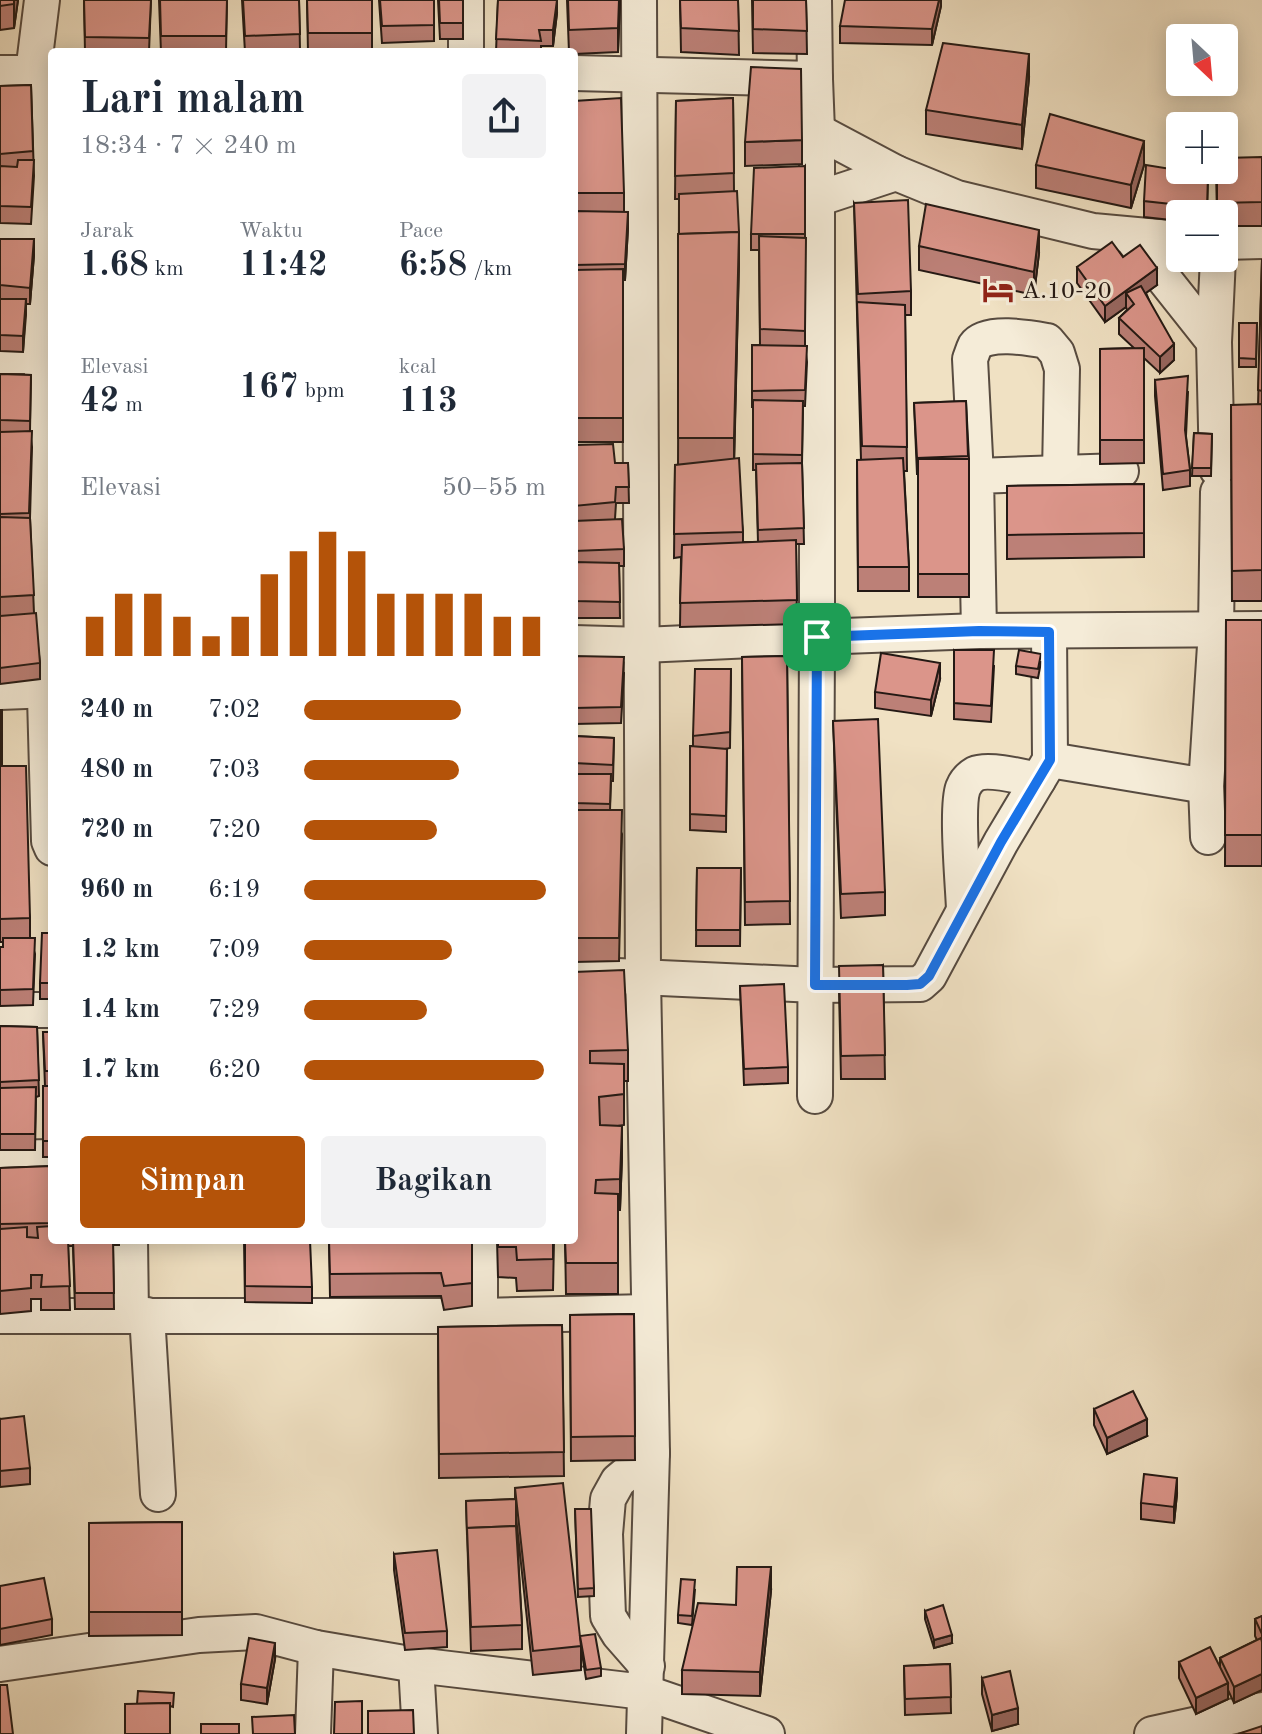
<!DOCTYPE html>
<html lang="id">
<meta charset="utf-8">
<style>
:root{--surface:#fff;--page:#f2f2f3;--text:#1f2937;--muted:#747a83;--accent:#b45309}
body{margin:0;font-family:"Old Standard TT",serif;background:var(--page);color:var(--text);height:100vh;display:flex;flex-direction:column;font-size:30px;white-space:nowrap}
*{box-sizing:border-box;margin:0}
p{font-size:26px;color:var(--muted)}
.icon{flex:none;width:44px;height:44px;fill:none;stroke:currentColor;stroke-width:2;stroke-linecap:round;stroke-linejoin:round}
.map{position:relative;flex:1;overflow:hidden}
.sheet{position:absolute;left:48px;top:48px;width:530px;height:1196px;display:flex;flex-direction:column;background:var(--surface);border-radius:8px;box-shadow:0 4px 20px #0003}
.sheet>*{flex:none}
.needle{width:52px;rotate:154deg}
.controls{position:absolute;left:1166px;top:24px;display:grid;gap:16px}
.controls a{display:grid;place-items:center;width:72px;height:72px;border-radius:8px;background:var(--surface);box-shadow:0 4px 20px #0003;font-size:40px}
.pin{position:absolute;display:grid;place-items:center;width:68px;height:68px;color:#fff;margin:-34px;border-radius:16px;box-shadow:0 4px 12px #0006}
.round{display:grid;place-items:center;flex:none;width:84px;height:84px;border-radius:8px;background:var(--page)}
.summary{display:flex;align-items:center;justify-content:space-between;height:136px;padding:0 32px}
h1{font-size:44px;font-weight:700;line-height:60px}
.stats{display:grid;grid-template-columns:repeat(3,1fr);gap:12px;height:136px;padding:8px 32px}
.stats div{display:grid;align-content:center}
.stats b{font-size:34px;font-weight:700}
.stats small{font-size:22px;font-weight:400}
.stats p{font-size:22px}
.chart{height:224px;padding:16px 32px}
.chart p{display:flex;justify-content:space-between}
.chart svg{width:100%;height:144px;margin-top:8px;stroke:var(--accent);stroke-width:6}
.cta{display:flex;gap:16px;margin-top:auto;padding:16px 32px}
.cta a{flex:1;height:92px;border-radius:8px;background:var(--accent);color:#fff;font-size:32px;font-weight:700;line-height:92px;text-align:center}
.cta a+a{background:var(--page);color:var(--text)}
ul{padding:0 32px;list-style:none;font-size:26px}
li{display:grid;grid-template-columns:128px 96px 1fr;align-items:center;height:60px}
li i{height:20px;border-radius:10px;background:var(--accent)}
.map>svg:first-child{display:block}
.lines{fill:none;stroke-linecap:round;stroke-linejoin:round}
.minor-casing{stroke:#574b40;stroke-width:38}
.minor{stroke:#f5ecd8;stroke-width:34}
.wall{fill:#bc8077;stroke:#241914;stroke-width:2}
.shaded-wall{fill:#996861;stroke:#241914;stroke-width:2}
.building{fill:#db958a;stroke:#241914;stroke-width:2}
.route-casing{stroke:#fff;stroke-width:16}
.route{stroke:#1a73e8;stroke-width:10}
.labels{text-anchor:middle;stroke-width:6;stroke-linejoin:round;paint-order:stroke}
.poi-label{font-size:24px;fill:#241914;stroke:#f5ecd8;text-anchor:start}
</style>
<div class="map">
<svg width="1262" height="1734" viewBox="0 0 1262 1734">
<rect width="100%" height="100%" fill="#f0e1c3"/>
<filter id="stains"><feTurbulence type="fractalNoise" baseFrequency=".0025" numOctaves="4"/><feColorMatrix values="0 0 0 0 .2 0 0 0 0 .09 0 0 0 0 .02 0 0 0 .5 -.17"/></filter>
<radialGradient id="worn" r=".72"><stop offset=".6" stop-color="#630" stop-opacity="0"/><stop offset="1" stop-color="#630" stop-opacity=".3"/></radialGradient>
<g class="lines">
<defs>
<g id="minor">
<path d="M466 0V52"/>
<path d="M639 0 643 977 652 1453 644 1734"/>
<path d="M0 73H52"/>
<path d="M574 73 815 79 814 0"/>
<path d="M817 131 896 173 957 198 1093 231 1180 239"/>
<path d="M817 199 896 173"/>
<path d="M0 232H52"/>
<path d="M1130 236 1214 342"/>
<path d="M1224 242 1262 241"/>
<path d="M0 356H37L40 232 33 73 42 0"/>
<path d="M41 379 43 625 49 841 52 848"/>
<path d="M1217 469 1214 342 1218 258"/>
<path d="M976 476 970 359C972 354 973 350 975 346 986 330 1030 338 1047 341L1057 353 1062 369 1060 473"/>
<path d="M979 631 976 476 1121 471"/>
<path d="M1049 632 1050 760"/>
<path d="M574 643 643 645 817 637V131L815 79"/>
<path d="M0 692 52 690"/>
<path d="M1206 786 1208 837"/>
<path d="M964 909C963 884 956 807 963 788 965 783 970 777 975 774 988 768 1024 777 1038 780"/>
<path d="M574 974 815 985 920 984 929 976 1001 842 1050 760 1206 786 1216 630 1218 492"/>
<path d="M0 1010H52"/>
<path d="M815 1096 817 637 979 631 1262 629"/>
<path d="M0 1158 52 1157"/>
<path d="M130 1240 131 1315"/>
<path d="M147 1315 158 1494"/>
<path d="M0 1316H480L648 1312"/>
<path d="M480 1316V1240"/>
<path d="M0 1664 199 1635 256 1632 316 1648 416 1665 644 1692 767 1734"/>
<path d="M416 1665 420 1734"/>
<path d="M647 1666 619 1634 608 1616 605 1534 608 1499 618 1481 652 1453"/>
<path d="M313 1734 316 1648"/>
<path d="M1152 1734 1262 1710"/>
</g>
</defs>
<use href="#minor" class="minor-casing"/>
<use href="#minor" class="minor"/>
</g>
<g class="wall">
<path d="M0 0H18L14 28 0 30Z"/>
<path d="M84 0H151L149 52H85Z"/>
<path d="M159 0H227L226 52H161Z"/>
<path d="M242 0H299L300 50 245 52Z"/>
<path d="M307 0H372V52H308Z"/>
<path d="M379 0H434V41L382 43Z"/>
<path d="M438 0H463V39H440Z"/>
<path d="M498 0 557 13 553 46H541V52H496Z"/>
<path d="M567 0H620L618 52 574 54V52H569Z"/>
<path d="M680 0H738L739 55 681 52Z"/>
<path d="M752 0H806L807 54 753 53Z"/>
<path d="M941 0V6L932 45 840 43V26Z"/>
<path d="M1029 78 1022 149 926 134V110Z"/>
<path d="M31 85 34 176 31 224 0 223V86Z"/>
<path d="M733 98 734 191 739 262 734 459 743 532V542H758L756 470H753V407H752V345H760L759 250H751V234L805 166V346L807 362 805 406H803L802 463 804 544H796L797 624 680 627 681 557 674 558 675 465H678L679 199H675L676 101Z"/>
<path d="M574 101 624 193V212L628 228 625 280H623V442H574Z"/>
<path d="M802 140V164L745 166V142Z"/>
<path d="M1262 157V226H1224V214H1217L1216 170Z"/>
<path d="M1036 165H1144L1131 208 1036 188Z"/>
<path d="M1208 175 1207 214H1180V221L1144 217V201Z"/>
<path d="M854 203 911 291V315H905L907 471H904L909 567V591H858L857 460H861Z"/>
<path d="M0 239 34 255 30 304H26L23 352 0 351Z"/>
<path d="M919 246 1039 253 1034 295 919 270Z"/>
<path d="M1123 257 1157 285 1146 293 1174 360 1160 373 1144 358V463L1100 464V349L1134 348 1119 334V318L1127 310 1126 307 1105 322 1077 283V267Z"/>
<path d="M1262 259V601H1232L1231 405H1258Z"/>
<path d="M1239 323H1257L1256 367H1239Z"/>
<path d="M0 374 31 375 30 431 32 447 30 518 34 613 40 663V679L0 684Z"/>
<path d="M1155 380 1188 392 1186 436 1190 470V486L1163 490 1155 396Z"/>
<path d="M966 401 969 459V597H918V474H917L914 403Z"/>
<path d="M1194 433 1212 434 1211 476H1192Z"/>
<path d="M575 445 615 463H628L629 503H616L615 519 624 549V566H619L620 618H574Z"/>
<path d="M1144 484V557L1007 559V486Z"/>
<path d="M1226 620H1262V866H1225Z"/>
<path d="M954 650 994 666 991 722 954 719Z"/>
<path d="M574 656 624 673 621 723 574 724Z"/>
<path d="M787 656 790 924 745 925 742 657Z"/>
<path d="M1041 662 1038 678 1016 674V666Z"/>
<path d="M731 669 730 748 725 749H727L726 832 690 830V746H693V736Z"/>
<path d="M940 679 931 716 875 708V692Z"/>
<rect x="0" y="710" width="2" height="55"/>
<path d="M833 721 885 892V915L841 918Z"/>
<path d="M574 736 614 738 613 781H611L610 810 622 834 619 961 574 962Z"/>
<path d="M0 766 30 918V938L35 954 33 1005 0 1006V947H3V942H0Z"/>
<path d="M697 868H741L740 946H696Z"/>
<path d="M52 933V999H40V983Z"/>
<path d="M883 965 885 1079H841L839 990Z"/>
<path d="M574 972 628 1050V1081H624V1125L617 1126 622 1157 620 1210H618V1294H566L565 1240Z"/>
<path d="M740 986 788 1067V1083L744 1085Z"/>
<path d="M0 1026 37 1027 39 1096 36 1097 35 1150H0Z"/>
<path d="M43 1032H52V1157H43V1086H45Z"/>
<path d="M52 1166V1240H119V1245H113L114 1309H75L73 1246H68L70 1310H41V1299H31V1311L0 1314V1168Z"/>
<path d="M244 1240 312 1287V1303L245 1302Z"/>
<path d="M329 1240H472V1306L444 1310 441 1296 330 1297Z"/>
<path d="M497 1240H554L553 1290 517 1291 516 1278 498 1277Z"/>
<path d="M634 1314 635 1460 571 1461 570 1315Z"/>
<path d="M562 1325 564 1476 439 1478 438 1327Z"/>
<path d="M1094 1409 1147 1436 1107 1454 1094 1425Z"/>
<path d="M0 1419 30 1468V1484L0 1487Z"/>
<path d="M515 1488 580 1643 601 1668V1676L586 1679 581 1647V1670L533 1675 516 1517 522 1625V1649L471 1651 466 1501 515 1499Z"/>
<path d="M1177 1494 1174 1523 1141 1519V1503Z"/>
<path d="M575 1509 594 1588V1596L578 1597Z"/>
<path d="M182 1522V1635L89 1636V1523Z"/>
<path d="M394 1554 447 1631V1647L405 1650 394 1570Z"/>
<path d="M0 1586 52 1619V1635L0 1645Z"/>
<path d="M695 1589 692 1625 678 1623V1615Z"/>
<path d="M771 1591 760 1696 682 1694V1670Z"/>
<path d="M925 1611 952 1643 934 1648 925 1619Z"/>
<path d="M1262 1616V1690L1234 1703 1228 1690V1699L1196 1714 1179 1678V1662L1220 1667V1658L1257 1640 1255 1636V1619Z"/>
<path d="M275 1659 267 1704 241 1700V1684Z"/>
<path d="M950 1664 951 1713 905 1715 904 1666Z"/>
<path d="M982 1678 1018 1724 992 1731 982 1694Z"/>
</g>
<g class="shaded-wall">
<path d="M14 0H18L14 28Z"/>
<path d="M557 0V13L553 46V30Z"/>
<path d="M619 0H620L618 52V28Z"/>
<path d="M939 0H941V6L932 45V29Z"/>
<path d="M1029 54V78L1022 149V125Z"/>
<path d="M1144 141V165L1131 208V185Z"/>
<path d="M628 212V228L625 280V264Z"/>
<path d="M1039 230V253L1034 295V272Z"/>
<path d="M739 232V262L734 469V438Z"/>
<path d="M34 239V255L30 304V288Z"/>
<path d="M1157 268V285L1133 302 1126 293V307L1105 322V306Z"/>
<path d="M26 299V315L23 352V336Z"/>
<path d="M1174 344V360L1160 373V357Z"/>
<path d="M940 663V679L931 716V700Z"/>
<path d="M622 1126V1157L620 1210V1179Z"/>
<path d="M1147 1419V1436L1107 1454V1438Z"/>
<path d="M1177 1478V1494L1174 1523V1507Z"/>
<path d="M771 1567V1591L760 1696V1672Z"/>
<path d="M952 1635V1643L934 1648V1640Z"/>
<path d="M275 1643V1659L267 1704V1688Z"/>
<path d="M1262 1674V1690L1234 1703V1687Z"/>
<path d="M1228 1683V1699L1196 1714V1698Z"/>
<path d="M1018 1708V1724L992 1731V1715Z"/>
</g>
<g class="building">
<path d="M0 0H14V4L0 6Z"/>
<path d="M84 0H151L149 38 85 37Z"/>
<path d="M160 0H227L226 36H161Z"/>
<path d="M243 0H299L300 34 245 36Z"/>
<path d="M307 0H372V33H308Z"/>
<path d="M380 0H434V25L382 26Z"/>
<path d="M439 0H463V23H440Z"/>
<path d="M498 0H557L553 30H539L541 41 496 39Z"/>
<path d="M568 0H619L618 28 569 30Z"/>
<path d="M680 0H738L739 31 681 28Z"/>
<path d="M753 0H806L807 31 753 29Z"/>
<path d="M845 0H939L932 29 840 26Z"/>
<path d="M943 43 1029 54 1022 125 926 110Z"/>
<path d="M751 67 801 69 802 140 745 142Z"/>
<path d="M31 85 33 151 0 154V86Z"/>
<path d="M621 98 624 193H574V101Z"/>
<path d="M733 98 734 173 675 176 676 101Z"/>
<path d="M1050 114 1144 141 1131 185 1036 165Z"/>
<path d="M1262 157V202L1217 203V170H1224V158Z"/>
<path d="M18 160H34L31 207 0 206V166L17 167Z"/>
<path d="M1146 165 1208 175 1207 208 1144 201Z"/>
<path d="M805 166V234H751L754 168Z"/>
<path d="M737 191 739 232 679 234V194Z"/>
<path d="M908 200 911 291 858 294 854 203Z"/>
<path d="M926 204 1039 230 1034 272 919 246Z"/>
<path d="M574 211 628 212 625 264 574 265Z"/>
<path d="M739 232 734 438H678V234Z"/>
<path d="M759 236 806 238 805 331 760 329Z"/>
<path d="M0 239H34L30 288 0 285Z"/>
<path d="M1112 242 1123 257 1140 245 1157 268 1105 306 1077 267Z"/>
<path d="M1262 259V391L1258 390Z"/>
<path d="M623 269V418H574V270Z"/>
<path d="M1141 286 1174 344 1160 357 1119 318 1134 304 1126 293Z"/>
<path d="M0 299H26L23 336 0 335Z"/>
<path d="M857 302 905 305 907 447 862 446Z"/>
<path d="M1239 323H1257L1256 359 1239 358Z"/>
<path d="M752 345 807 346 805 390 752 391Z"/>
<path d="M1144 348V440H1100V349Z"/>
<path d="M0 374 31 375 30 421 0 420Z"/>
<path d="M1188 376 1185 430 1190 470 1163 474 1155 380Z"/>
<path d="M753 400 803 401 802 455 753 454Z"/>
<path d="M966 401 968 456 917 458 914 403Z"/>
<path d="M1262 404V570L1232 571 1231 405Z"/>
<path d="M32 431 29 513 0 514V432Z"/>
<path d="M1194 433 1212 434 1211 468H1192Z"/>
<path d="M613 444 615 463H628L629 487H616L615 502 574 506V457L576 456 575 445Z"/>
<path d="M739 458 743 532 674 534 675 465Z"/>
<path d="M903 458 909 567H858L857 460Z"/>
<rect x="918" y="459" width="51" height="115"/>
<path d="M802 463 804 528 758 530 756 464Z"/>
<path d="M1144 484V533L1007 535V486Z"/>
<path d="M0 517 30 518 34 595 0 597Z"/>
<path d="M622 519 624 549 574 551V521Z"/>
<path d="M796 540 797 600 680 603 682 545Z"/>
<path d="M574 562 619 563 620 602 574 601Z"/>
<path d="M36 613 40 663 0 668V616Z"/>
<path d="M1226 620H1262V835H1225Z"/>
<path d="M954 650H994L991 706 954 703Z"/>
<path d="M1019 650 1041 654 1038 669 1016 666Z"/>
<path d="M881 653 940 663 931 700 875 692Z"/>
<path d="M574 656 624 657 621 707 574 708Z"/>
<path d="M787 656 790 901 745 902 742 657Z"/>
<path d="M695 669H731L730 732 693 736Z"/>
<rect x="0" y="710" width="2" height="39"/>
<path d="M878 719 885 892 841 894 833 721Z"/>
<path d="M574 736 614 738 613 765 574 763Z"/>
<path d="M690 746 727 749 726 816 690 814Z"/>
<path d="M0 766H26L30 918 0 919Z"/>
<path d="M574 774H611L610 804 574 803Z"/>
<path d="M574 810H622L619 938H574Z"/>
<path d="M697 868H741L740 930H696Z"/>
<path d="M42 933H52V983H40Z"/>
<path d="M3 938H35L33 989 0 990V947H3Z"/>
<path d="M883 965 885 1055 841 1056 839 966Z"/>
<path d="M624 970 628 1050 590 1051V1063L624 1064V1094L599 1097 600 1125 622 1126 620 1179 596 1180 595 1193 618 1194V1263H566L565 1240H574V972Z"/>
<path d="M784 984 788 1067 744 1069 740 986Z"/>
<path d="M0 1026 37 1027 39 1080 0 1082Z"/>
<path d="M43 1032H52V1071H45Z"/>
<rect x="43" y="1086" width="9" height="55"/>
<path d="M36 1087 35 1134H0V1088Z"/>
<path d="M52 1166V1223L0 1224V1168Z"/>
<path d="M52 1226V1240H68L70 1286 41 1287 42 1275H31V1288L0 1291V1229L27 1227V1237L38 1238 37 1227Z"/>
<path d="M73 1240H113L114 1293H75Z"/>
<path d="M245 1240H310L312 1287 245 1286Z"/>
<path d="M329 1240H472V1283L444 1286 441 1273 330 1274Z"/>
<path d="M498 1240H553V1259L517 1260 516 1247H498Z"/>
<path d="M634 1314 635 1436 571 1437 570 1315Z"/>
<path d="M562 1325 564 1452 439 1454 438 1327Z"/>
<path d="M1133 1391 1147 1419 1107 1438 1094 1409Z"/>
<path d="M24 1416 30 1468 0 1471V1419Z"/>
<path d="M1144 1474 1177 1478 1174 1507 1141 1503Z"/>
<path d="M563 1483 581 1646 533 1651 515 1488Z"/>
<path d="M516 1499V1526L467 1528V1535L466 1501Z"/>
<path d="M575 1509H591L594 1588 578 1589Z"/>
<path d="M182 1522V1612H89V1523Z"/>
<path d="M516 1526 522 1625 471 1627 467 1528Z"/>
<path d="M437 1550 447 1631 405 1633 394 1554Z"/>
<path d="M737 1567H771L760 1672 682 1670 698 1603 736 1605Z"/>
<path d="M44 1578 52 1619 0 1629V1586Z"/>
<path d="M681 1579 695 1580 692 1616 678 1615Z"/>
<path d="M943 1605 952 1635 934 1640 925 1611Z"/>
<path d="M1262 1616V1634L1255 1619Z"/>
<path d="M595 1634 601 1668 586 1670 580 1636Z"/>
<path d="M249 1638 275 1643 267 1688 241 1684Z"/>
<path d="M1261 1638 1262 1642V1674L1234 1687 1220 1658Z"/>
<path d="M1210 1647 1228 1683 1196 1698 1179 1662Z"/>
<path d="M950 1664 951 1697 905 1699 904 1666Z"/>
<path d="M1010 1671 1018 1708 992 1715 982 1678Z"/>
<path d="M0 1685H7L13 1734H0Z"/>
<path d="M138 1691 174 1693 173 1707 170 1706V1703L137 1704Z"/>
<path d="M362 1701V1734H334L335 1702Z"/>
<path d="M170 1703V1734H125V1704Z"/>
<path d="M413 1710 414 1734H368V1711Z"/>
<path d="M294 1715 295 1734H253L252 1717Z"/>
<rect x="201" y="1724" width="38" height="10"/>
<path d="M1262 1726V1734H1238Z"/>
</g>
<g class="lines">
<defs>
<path id="route" d="M979 631 1049 632 1050 760 1001 842 929 976 920 984 907 985H815L817 637Z"/>
</defs>
<use href="#route" class="route-casing"/>
<use href="#route" class="route"/>
</g>
<defs>
<symbol id="hotel-bare" viewBox="-9 -9 18 18"><path d="M-6-4.5h1.5V1H6V5H4.5V3h-9V5H-6ZM-4 0a1.8 1.8 0 1 1 3.6 0ZM.5 0V-2.5h3Q6-2.5 6 0Z" fill="#8f2418" stroke="#f5ecd8" stroke-width="2.5" paint-order="stroke"/></symbol>
</defs>
<g fill-rule="evenodd">
<use href="#hotel-bare" x="976" y="268" width="44" height="44"/>
</g>
<g class="labels">
<g class="poi-label">
<text x="1022" y="298">A.10-20</text>
</g>
</g>
<rect width="100%" height="100%" filter="url(#stains)"/>
<rect width="100%" height="100%" fill="url(#worn)"/>
</svg>
<div class="controls">
<a><svg class="needle" viewBox="-14 -14 28 28"><path d="M0-13l5 13h-10z" fill="#e53935"/><path d="M0 13l5-13h-10z" fill="#747a83"/></svg></a>
<a>+</a>
<a>−</a>
</div>
<div class="pin" style="left:817px;top:637px;background:#1e9e55"><svg class="icon" aria-label="arrive" viewBox="0 0 24 24"><path d="M6 21V4h12l-3 4 3 4H6"/></svg></div>
<section class="sheet">
<div class="summary"><div><h1>Lari malam</h1><p>18:34 · 7 × 240 m</p></div><a class="round"><svg class="icon" aria-label="share" viewBox="0 0 24 24"><path d="M12 15V3M7 8l5-5 5 5M5 13v7h14v-7"/></svg></a></div>
<div class="stats">
<div><p>Jarak</p><b>1.68<small> km</small></b></div>
<div><p>Waktu</p><b>11:42</b></div>
<div><p>Pace</p><b>6:58<small> /km</small></b></div>
</div>
<div class="stats">
<div><p>Elevasi</p><b>42<small> m</small></b></div>
<div><b>167<small> bpm</small></b></div>
<div><p>kcal</p><b>113</b></div>
</div>
<div class="chart"><p><span>Elevasi</span>50–55 m</p>
<svg viewBox="0 0 160 44" preserveAspectRatio="none"><path d="M5 44V32M15 44V25M25 44V25M35 44V32M45 44V38M55 44V32M65 44V19M75 44V12M85 44V6M95 44V12M105 44V25M115 44V25M125 44V25M135 44V25M145 44V32M155 44V32"/></svg>
</div>
<ul>
<li><b>240 m</b>7:02<i style="width:65%"></i></li>
<li><b>480 m</b>7:03<i style="width:64%"></i></li>
<li><b>720 m</b>7:20<i style="width:55%"></i></li>
<li><b>960 m</b>6:19<i style="width:100%"></i></li>
<li><b>1.2 km</b>7:09<i style="width:61%"></i></li>
<li><b>1.4 km</b>7:29<i style="width:51%"></i></li>
<li><b>1.7 km</b>6:20<i style="width:99%"></i></li>
</ul>
<div class="cta"><a>Simpan</a><a>Bagikan</a></div>
</section>
</div>
